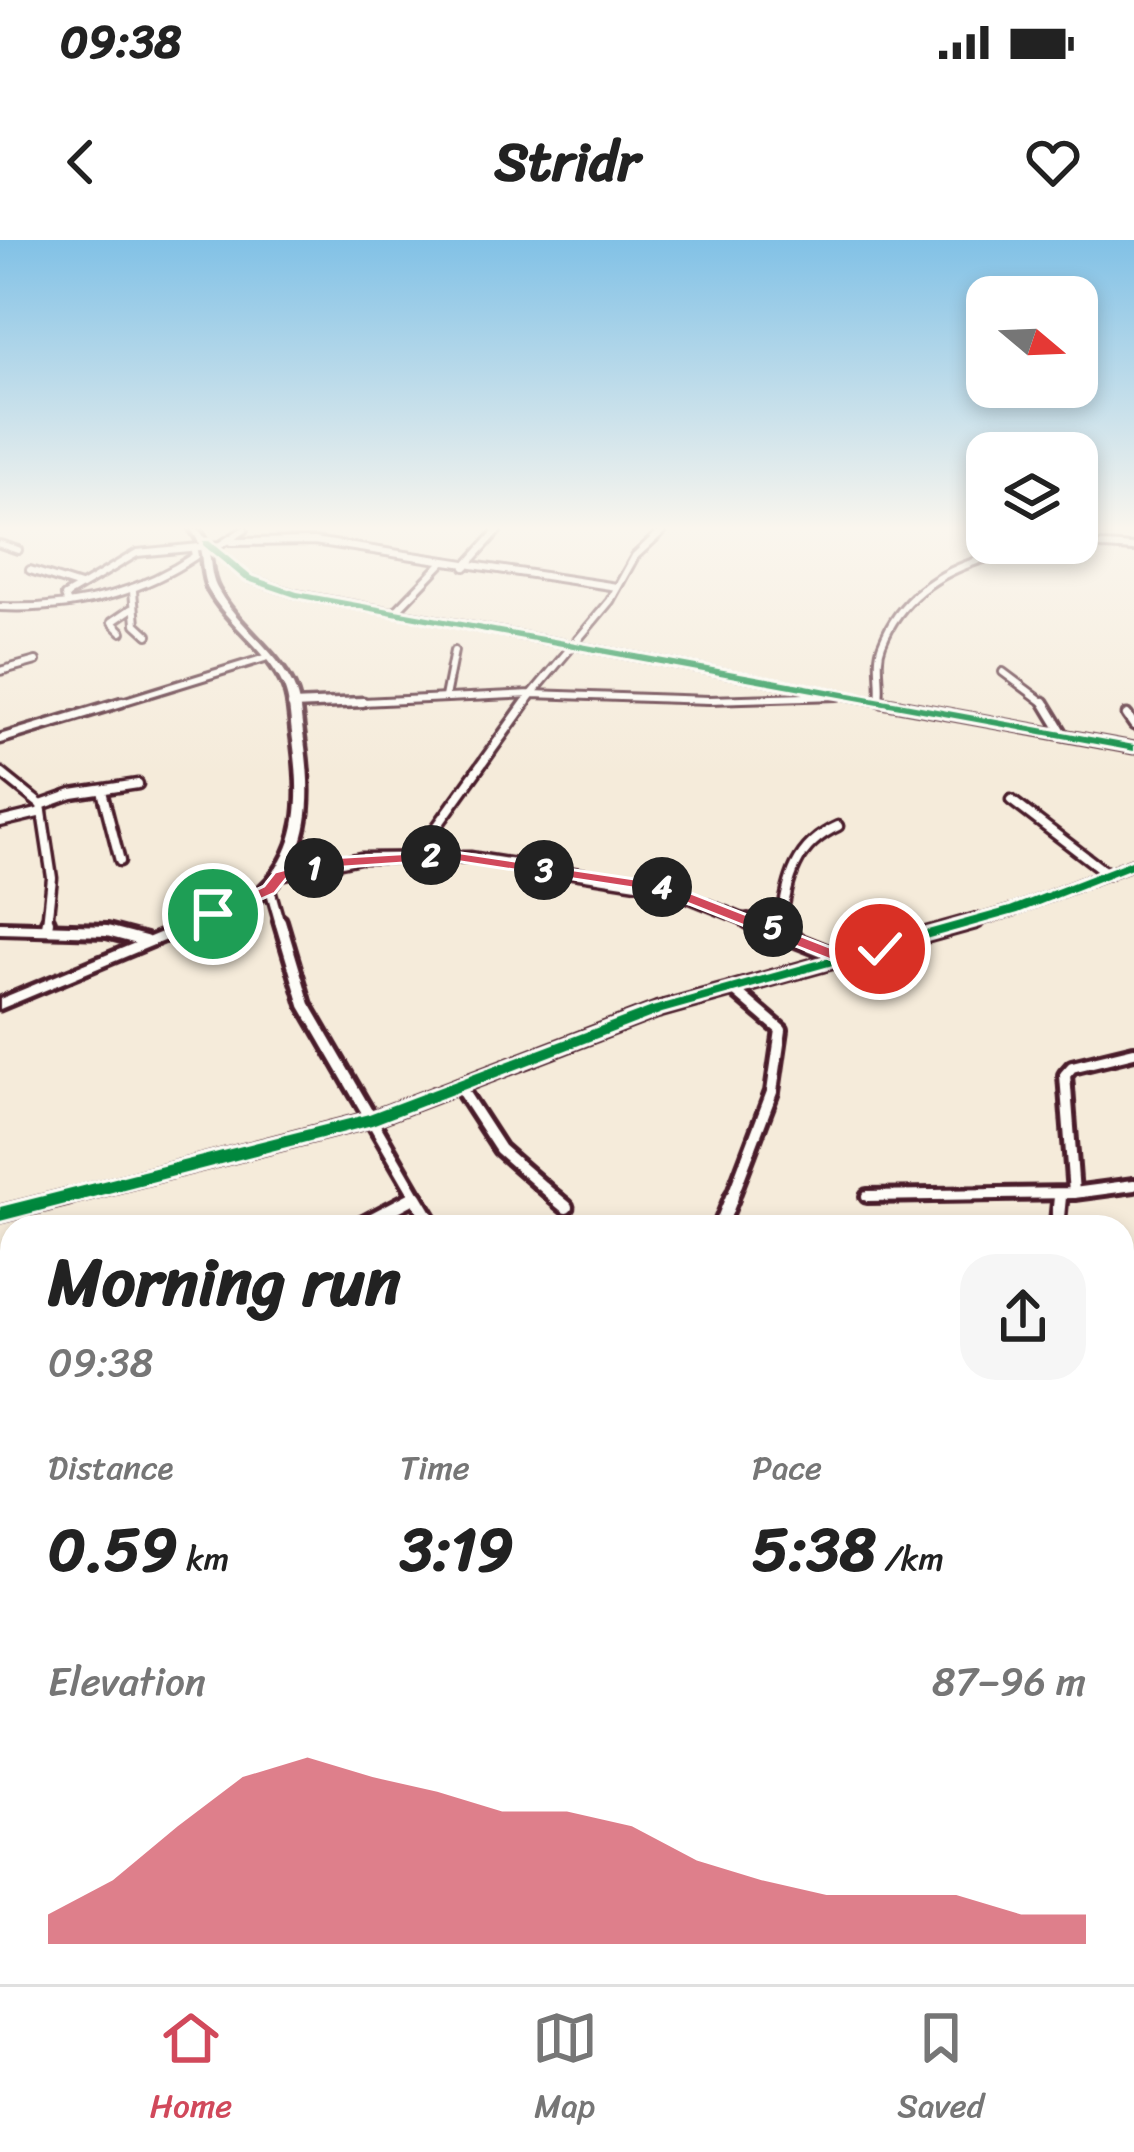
<!DOCTYPE html>
<meta charset="utf-8">
<style>
:root{--surface:#fff;--page:#f6f6f6;--text:#222;--muted:#767676;--line:#e0e0e0;--accent:#d1495b}
body{margin:0;font-family:Sriracha,sans-serif;background:var(--page);color:var(--text);height:100vh;display:flex;flex-direction:column;font-size:45px;white-space:nowrap}
*{box-sizing:border-box;margin:0}
p{font-size:39px;color:var(--muted)}
.icon{flex:none;width:66px;height:66px;fill:none;stroke:currentColor;stroke-width:2;stroke-linecap:round;stroke-linejoin:round}
.map{position:relative;flex:1;overflow:hidden}
.details{position:absolute;left:0px;top:975px;width:1134px;height:771px;display:flex;flex-direction:column;background:var(--surface);border-radius:36px 36px 0 0;box-shadow:0 6px 18px #0003}
.details>*{flex:none}
.needle{width:78px;rotate:109deg}
.controls{position:absolute;left:966px;top:36px;display:grid;gap:24px}
.controls a{display:grid;place-items:center;width:132px;height:132px;border-radius:24px;background:var(--surface);box-shadow:0 6px 18px #0003;font-size:60px}
.pin{position:absolute;display:grid;place-items:center;width:102px;height:102px;color:#fff;margin:-51px;border:6px solid #fff;border-radius:50%;box-shadow:0 3px 12px #0007}
.km{position:absolute;width:60px;height:60px;margin:-30px;border-radius:50%;background:#222;color:#fff;font-size:33px;line-height:60px;text-align:center}
.round{display:grid;place-items:center;flex:none;width:126px;height:126px;border-radius:36px;background:var(--page)}
.overview{display:flex;align-items:center;justify-content:space-between;height:204px;padding:0 48px}
h1{font-size:66px;font-weight:800;line-height:90px}
.stats{display:grid;grid-template-columns:repeat(3,1fr);gap:18px;height:204px;padding:12px 48px}
.stats div{display:grid;align-content:center}
.stats b{font-size:60px;font-weight:800}
.stats small{font-size:33px;font-weight:400}
.stats p{font-size:33px}
.chart{height:336px;padding:24px 48px}
.chart p{display:flex;justify-content:space-between}
.chart svg{width:100%;height:216px;margin-top:12px;fill:var(--accent);opacity:.7}
.status{display:flex;justify-content:space-between;align-items:center;height:84px;padding:0 60px;background:var(--surface);direction:ltr}
.status svg{height:33px;fill:currentColor}
header{display:flex;justify-content:space-between;align-items:center;height:156px;padding:0 48px;background:var(--surface);font-size:54px;font-weight:800}
.menu{display:flex;justify-content:space-around;align-items:center;height:168px;border-top:3px solid var(--line);background:var(--surface);font-size:33px;color:var(--muted)}
.menu a{display:grid;justify-items:center;gap:6px}
.menu .selected{color:var(--accent)}
.map>svg:first-child{display:block}
.lines{fill:none;stroke-linecap:round;stroke-linejoin:round}
.street-far4-casing{stroke:#4a1f2b;stroke-width:12}
.street-far3-casing{stroke:#4a1f2b;stroke-width:15}
.street-far2-casing{stroke:#4a1f2b;stroke-width:20}
.street-far1-casing{stroke:#4a1f2b;stroke-width:21}
.street-casing{stroke:#4a1f2b;stroke-width:26}
.secondary-casing{stroke:#4a1f2b;stroke-width:9}
.street-far4{stroke:#fdfcf7;stroke-width:6}
.street-far3{stroke:#fdfcf7;stroke-width:8}
.street-far2{stroke:#fdfcf7;stroke-width:10}
.street-far1{stroke:#fdfcf7;stroke-width:12}
.street{stroke:#fdfcf7;stroke-width:16}
.secondary{fill:#fdfcf7;fill-rule:evenodd}
.cycleway-casing{stroke:#fdfcf7;stroke-width:7}
.cycleway{fill:#00873e;fill-rule:evenodd}
.route{fill:#d1495b;stroke:#fff;stroke-width:3}
</style>
<div class="status"><b>09:38</b><svg viewBox="0 0 49 12"><path d="M0 12V9h3v3zM5 12V6h3v6zM10 12V3h3v9zM15 12V0h3v12zM26 1h20v11H26zM47 4h2v5h-2z"/></svg></div>
<header><svg class="icon" aria-label="back" viewBox="0 0 24 24"><path d="M15 5l-7 7 7 7"/></svg>Stridr<svg class="icon" aria-label="heart" viewBox="0 0 24 24"><path d="M12 20l-8-8c-3-5 5-10 8-4 3-6 11-1 8 4z"/></svg></header>
<div class="map">
<svg width="1134" height="1744" viewBox="0 0 1134 1744">
<rect width="100%" height="100%" fill="#f5ebda"/>
<filter id="ink" filterUnits="userSpaceOnUse"><feTurbulence type="fractalNoise" baseFrequency=".00833" numOctaves="2"/><feDisplacementMap in="SourceGraphic" scale="24" xChannelSelector="R" yChannelSelector="G"/><feConvolveMatrix kernelMatrix="1 2 1 2 8 2 1 2 1" color-interpolation-filters="sRGB"/></filter>
<g filter="url(#ink)">
<g class="lines">
<defs>
<g id="street-far4">
<path d="M231 302 314 301 617 347"/>
<path d="M206 303 248 338 295 354 898 465"/>
<path d="M0 304 18 310"/>
<path d="M465 327 498 290"/>
<path d="M30 330 80 346"/>
<path d="M133 351 136 384 148 395"/>
<path d="M68 364 65 356 137 313 220 305 244 290"/>
<path d="M0 367C71 370 136 356 195 316L194 311"/>
<path d="M395 372 443 322"/>
<path d="M122 392 112 382 131 369"/>
<path d="M0 431 36 421"/>
<path d="M1003 432 1047 465"/>
<path d="M445 457 454 411"/>
<path d="M879 460C882 442 875 421 882 404 919 309 1046 300 1134 308"/>
<path d="M112 465 265 418"/>
<path d="M297 465 532 454 610 361 635 316 663 290"/>
<path d="M524 465 532 454 709 460 838 456"/>
</g>
<g id="street-far3">
<path d="M882 462 1134 508"/>
<path d="M1044 462 1064 495"/>
<path d="M292 465 363 462"/>
<path d="M1127 475 1134 485"/>
<path d="M0 499 122 462"/>
<path d="M0 532 41 565 52 638 47 684"/>
<path d="M102 551 120 621"/>
<path d="M1011 560 1108 634"/>
<path d="M41 565 72 554 138 544"/>
<path d="M0 582 42 572"/>
<path d="M418 613 526 462"/>
<path d="M281 635 360 618 470 617 663 647 755 684"/>
<path d="M270 649 280 684"/>
<path d="M781 684C787 640 795 605 838 586"/>
<path d="M965 684 1014 670 1134 623"/>
</g>
<g id="street-far2">
<path d="M280 681 305 765 418 960"/>
<path d="M748 681 841 718"/>
<path d="M47 686 48 681"/>
<path d="M0 688 107 691 145 701"/>
<path d="M780 690 781 681"/>
<path d="M459 846 500 909 558 960"/>
<path d="M1074 953 1065 835 1072 827 1134 812"/>
<path d="M867 956 1074 953 1134 945"/>
<path d="M56 960 372 879 657 770 976 681"/>
<path d="M409 960 414 957"/>
<path d="M731 960 772 852 781 790 733 749"/>
<path d="M1059 960 1060 954"/>
</g>
<g id="street-far1">
<path d="M416 957 434 987"/>
<path d="M554 957 566 967"/>
<path d="M0 974 68 957"/>
<path d="M357 987 414 957"/>
<path d="M720 987 732 957"/>
<path d="M1057 987 1060 957"/>
<path d="M1122 1086 1134 1087"/>
</g>
<g id="street">
<path d="M1122 1465 1134 1421"/>
<path d="M0 1479 12 1474"/>
<path d="M0 1616 12 1628"/>
<path d="M1122 1692 1134 1683"/>
<path d="M132 1734 148 1744"/>
<path d="M1087 1734 1095 1744"/>
<path d="M543 1744 544 1734"/>
<path d="M1022 1744 1024 1734"/>
</g>
<path id="secondary" d="M191 290H199C215 308 206 330 218 350 238 386 275 409 293 445 301 461 301 482 304 500 313 562 312 620 259 661L0 769V759L251 655C304 614 301 554 292 493 290 478 290 461 284 447 268 410 229 386 209 351 198 331 207 308 191 290Z"/>
</defs>
<use href="#street-far4" class="street-far4-casing"/>
<use href="#street-far3" class="street-far3-casing"/>
<use href="#street-far2" class="street-far2-casing"/>
<use href="#street-far1" class="street-far1-casing"/>
<use href="#street" class="street-casing"/>
<use href="#secondary" class="secondary-casing"/>
<use href="#street-far4" class="street-far4"/>
<use href="#street-far3" class="street-far3"/>
<use href="#street-far2" class="street-far2"/>
<use href="#street-far1" class="street-far1"/>
<use href="#street" class="street"/>
<use href="#secondary" class="secondary"/>
<defs>
<g id="cycleway">
<path d="M203 301H209L251 336 297 352 1134 505V511L295 357 245 340 203 305Z"/>
<path d="M1134 619V627L1018 673 662 773 372 885 0 981V967L369 874 652 767 1010 667Z"/>
</g>
</defs>
<use href="#cycleway" class="cycleway-casing"/>
<use href="#cycleway" class="cycleway"/>
</g>
</g>
<linearGradient id="sky" x2="0" y2="1"><stop stop-color="#81c1e6"/><stop offset="0.54" stop-color="#faf6ee"/><stop offset="1" stop-color="#faf6ee" stop-opacity="0"/></linearGradient>
<rect width="1134" height="534" fill="url(#sky)"/>
<path class="route" d="M448 611 668 644 842 712 880 703 888 709 841 724 659 652 448 620 330 628 286 639 275 653 219 678 205 674 264 646 275 632 329 618Z"/>
</svg>
<div class="controls">
<a><svg class="needle" viewBox="-14 -14 28 28"><path d="M0-13l5 13h-10z" fill="#e53935"/><path d="M0 13l5-13h-10z" fill="#767676"/></svg></a>
<a><svg class="icon" aria-label="layers" viewBox="0 0 24 24"><path d="M12 4l9 5-9 5-9-5zM3 14l9 5 9-5"/></svg></a>
</div>
<div class="pin" style="left:213px;top:674px;background:#1e9e55"><svg class="icon" aria-label="arrive" viewBox="0 0 24 24"><path d="M6 21V4h12l-3 4 3 4H6"/></svg></div>
<div class="pin" style="left:880px;top:709px;background:#d93025"><svg class="icon" aria-label="check" viewBox="0 0 24 24"><path d="M5 12l5 5 9-10"/></svg></div>
<b class="km" style="left:314px;top:628px">1</b>
<b class="km" style="left:431px;top:615px">2</b>
<b class="km" style="left:544px;top:630px">3</b>
<b class="km" style="left:662px;top:647px">4</b>
<b class="km" style="left:773px;top:687px">5</b>
<section class="details">
<div class="overview"><div><h1>Morning run</h1><p>09:38</p></div><a class="round"><svg class="icon" aria-label="share" viewBox="0 0 24 24"><path d="M12 15V3M7 8l5-5 5 5M5 13v7h14v-7"/></svg></a></div>
<div class="stats">
<div><p>Distance</p><b>0.59<small> km</small></b></div>
<div><p>Time</p><b>3:19</b></div>
<div><p>Pace</p><b>5:38<small> /km</small></b></div>
</div>
<div class="chart"><p><span>Elevation</span>87–96 m</p>
<svg viewBox="0 0 160 44" preserveAspectRatio="none"><path d="M0 44V38L10 31L20 20L30 10L40 6L50 10L60 13L70 17L80 17L90 20L100 27L110 31L120 34L130 34L140 34L150 38L160 38V44z"/></svg>
</div>
</section>
</div>
<nav class="menu">
<a class="selected"><svg class="icon" aria-label="home" viewBox="0 0 24 24"><path d="M3 11l9-7 9 7M6 9v11h12V9"/></svg>Home</a>
<a><svg class="icon" aria-label="map" viewBox="0 0 24 24"><path d="M3 6l6-2 6 2 6-2v14l-6 2-6-2-6 2zM9 4v14M15 6v14"/></svg>Map</a>
<a><svg class="icon" aria-label="saved" viewBox="0 0 24 24"><path d="M7 4h10v16l-5-4-5 4z"/></svg>Saved</a>
</nav>
